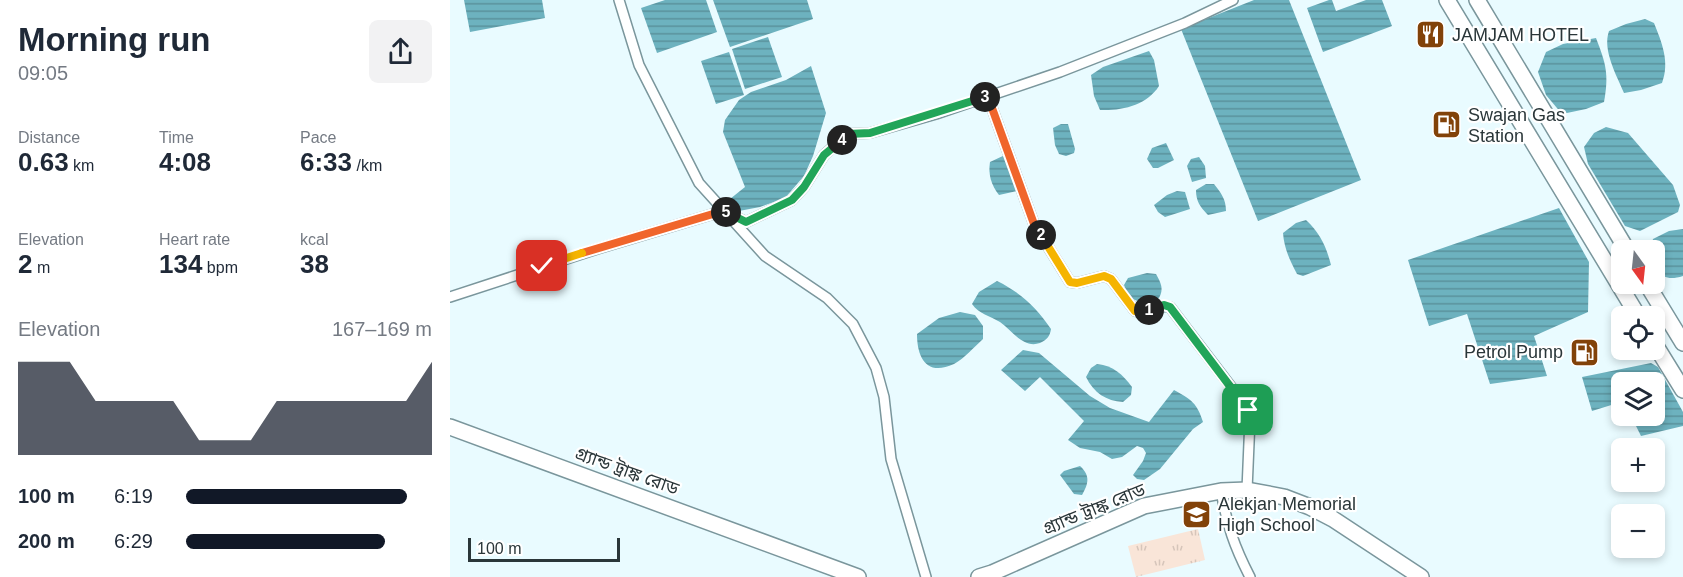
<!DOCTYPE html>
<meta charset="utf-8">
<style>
:root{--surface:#fff;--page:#f2f2f3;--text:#1f2937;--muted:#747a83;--accent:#111827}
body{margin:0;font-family:Arial,"Noto Sans Bengali",sans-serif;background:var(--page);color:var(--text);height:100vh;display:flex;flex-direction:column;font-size:22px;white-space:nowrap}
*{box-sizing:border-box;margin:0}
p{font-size:20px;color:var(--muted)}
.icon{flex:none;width:33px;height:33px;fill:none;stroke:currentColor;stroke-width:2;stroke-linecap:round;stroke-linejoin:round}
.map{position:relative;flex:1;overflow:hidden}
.details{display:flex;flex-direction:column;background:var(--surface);width:450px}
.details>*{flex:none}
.needle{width:39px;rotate:165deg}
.controls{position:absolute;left:1161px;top:240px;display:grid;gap:12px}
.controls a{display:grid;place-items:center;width:54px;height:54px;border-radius:9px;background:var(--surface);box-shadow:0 3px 9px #0003;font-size:30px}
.scale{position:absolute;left:18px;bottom:15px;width:152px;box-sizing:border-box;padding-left:6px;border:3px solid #2a3639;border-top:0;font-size:16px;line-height:21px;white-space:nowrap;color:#2a3639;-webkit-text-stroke:4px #fff;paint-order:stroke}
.pin{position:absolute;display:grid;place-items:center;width:51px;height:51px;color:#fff;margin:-26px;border-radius:12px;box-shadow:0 3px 9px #0006}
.km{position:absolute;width:30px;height:30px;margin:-15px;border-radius:50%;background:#222;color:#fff;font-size:16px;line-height:30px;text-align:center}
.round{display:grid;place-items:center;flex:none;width:63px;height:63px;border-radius:9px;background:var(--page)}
.headline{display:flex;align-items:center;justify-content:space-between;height:102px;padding:0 18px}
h1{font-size:33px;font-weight:700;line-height:45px}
.metrics{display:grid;grid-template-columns:repeat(3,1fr);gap:9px;height:102px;padding:6px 18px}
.metrics div{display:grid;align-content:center}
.metrics b{font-size:26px;font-weight:700}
.metrics small{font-size:16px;font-weight:400}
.metrics p{font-size:16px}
.chart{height:168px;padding:12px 18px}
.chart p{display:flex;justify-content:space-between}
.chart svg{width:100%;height:108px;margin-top:6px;fill:var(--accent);opacity:.7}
ul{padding:0 18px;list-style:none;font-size:20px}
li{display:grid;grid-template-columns:96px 72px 1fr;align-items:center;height:45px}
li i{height:15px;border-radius:8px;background:var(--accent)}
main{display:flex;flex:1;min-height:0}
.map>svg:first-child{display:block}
.grass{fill:url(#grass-tufts)}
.water{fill:url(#water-rules)}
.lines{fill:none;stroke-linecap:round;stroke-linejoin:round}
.minor-casing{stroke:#7a969c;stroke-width:12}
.trunk-casing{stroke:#7a969c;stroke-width:18}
.minor{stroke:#fff;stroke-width:9}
.trunk{stroke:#fff;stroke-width:15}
.split-1-casing{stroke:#fff;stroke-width:12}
.split-2-casing{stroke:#fff;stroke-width:12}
.split-3-casing{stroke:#fff;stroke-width:12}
.split-4-casing{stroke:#fff;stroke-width:12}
.split-5-casing{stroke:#fff;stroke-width:12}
.split-6-casing{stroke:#fff;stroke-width:12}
.split-7-casing{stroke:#fff;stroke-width:12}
.split-1{stroke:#22a559;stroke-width:8}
.split-2{stroke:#f5b400;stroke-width:8}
.split-3{stroke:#f0652b;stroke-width:8}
.split-4{stroke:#22a559;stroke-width:8}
.split-5{stroke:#22a559;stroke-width:8}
.split-6{stroke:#f0652b;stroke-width:8}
.split-7{stroke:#f5b400;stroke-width:8}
.labels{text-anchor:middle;stroke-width:4.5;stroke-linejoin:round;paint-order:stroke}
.poi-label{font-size:18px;fill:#2a3639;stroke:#fff;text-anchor:start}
.street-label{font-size:18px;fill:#2a3639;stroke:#fff}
</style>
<main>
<section class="details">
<div class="headline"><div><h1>Morning run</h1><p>09:05</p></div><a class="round"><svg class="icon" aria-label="share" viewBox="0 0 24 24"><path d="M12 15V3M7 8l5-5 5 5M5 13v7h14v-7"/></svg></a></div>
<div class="metrics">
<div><p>Distance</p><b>0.63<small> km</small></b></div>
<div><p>Time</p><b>4:08</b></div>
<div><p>Pace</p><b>6:33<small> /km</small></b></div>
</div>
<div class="metrics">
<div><p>Elevation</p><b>2<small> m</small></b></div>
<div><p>Heart rate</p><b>134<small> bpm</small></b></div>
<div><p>kcal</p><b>38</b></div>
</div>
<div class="chart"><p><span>Elevation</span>167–169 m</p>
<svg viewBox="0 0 160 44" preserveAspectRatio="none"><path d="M0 44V6L10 6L20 6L30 22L40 22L50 22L60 22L70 38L80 38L90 38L100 22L110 22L120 22L130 22L140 22L150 22L160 6V44z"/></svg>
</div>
<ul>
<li><b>100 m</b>6:19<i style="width:90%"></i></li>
<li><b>200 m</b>6:29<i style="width:81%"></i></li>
</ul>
</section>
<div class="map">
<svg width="1233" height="577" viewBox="0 0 1233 577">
<defs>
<pattern id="grass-tufts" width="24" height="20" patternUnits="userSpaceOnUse" patternTransform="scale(1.5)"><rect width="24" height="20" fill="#f9e5d8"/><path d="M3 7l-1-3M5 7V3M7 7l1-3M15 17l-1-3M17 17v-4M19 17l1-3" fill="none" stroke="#d6c5ba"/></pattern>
<pattern id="water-rules" width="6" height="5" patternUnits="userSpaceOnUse" patternTransform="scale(1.5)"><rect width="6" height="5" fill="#6db2bf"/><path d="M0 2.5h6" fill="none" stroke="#5a929c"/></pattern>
</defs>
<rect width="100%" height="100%" fill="#e9fbff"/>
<path class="grass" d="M748 529 755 560 686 577 678 546Z"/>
<g class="water">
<path d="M14 0H92L95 18 20 32Z"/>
<path d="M215 0H256L267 32 207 53 191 8Z"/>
<path d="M263 0H357L363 19 280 47Z"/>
<path d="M804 0H839L911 180 808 221 731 29Z"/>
<path d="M879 0H882L886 11 916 0H932L942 26 873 52 857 8Z"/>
<path d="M1195 19 1204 23C1212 43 1220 62 1212 83L1191 90 1174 93C1167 76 1152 50 1159 31L1176 24Z"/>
<path d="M318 37 332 77 295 89 282 49Z"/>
<path d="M1146 38C1156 64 1159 74 1154 102L1136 109 1112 114 1096 95 1088 72 1096 52 1113 44Z"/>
<path d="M699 51 704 60 709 86C697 105 672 111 650 110L644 96 641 75 653 67Z"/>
<path d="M279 52 294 95 266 104 251 61Z"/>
<path d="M361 66 376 113 363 156 354 176 335 198 310 207 289 211 275 203 295 187 273 132 275 120 289 100 301 92 336 80Z"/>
<path d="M611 124H618L625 149 624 153 616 156 609 154 605 145 603 128Z"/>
<path d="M1156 127 1178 133 1223 185 1230 205 1228 212 1190 231 1175 226 1138 164 1134 147 1144 133Z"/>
<path d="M716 143 724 160 708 168H703L697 159 702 148Z"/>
<path d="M555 155 568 187 567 191 549 195C541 185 538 174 540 162Z"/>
<path d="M749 157 755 166 756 178 742 182 737 166 741 159Z"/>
<path d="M756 184H764C771 193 776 199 776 211L758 215C750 207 746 201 746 190Z"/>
<path d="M727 191 735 192 740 209 715 217 708 212 704 205 717 195Z"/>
<path d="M1109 208 1139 262 1138 312 1084 336 1097 376 1040 384 1017 314 979 326 958 260Z"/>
<path d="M856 220C870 233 876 246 881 265L853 276 847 274C840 261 834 248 833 233L846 223Z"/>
<path d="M1233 229V276C1211 283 1204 271 1204 250H1200L1203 239 1219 231Z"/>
<path d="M697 273 706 274C711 283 714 289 709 298 692 304 680 304 674 285L678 278Z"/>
<path d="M547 281C570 292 587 308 601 329 600 336 597 340 590 343 573 349 562 330 550 322 540 316 529 314 522 304L529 292Z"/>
<path d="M510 312 525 315 533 326V339C524 347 515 358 504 364 476 377 467 357 467 334L489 318Z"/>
<path d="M573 350 589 353 640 396 660 408 699 422 724 390C742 400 747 403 753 422L743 429 710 469 694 480 687 479 683 475 693 461 696 453 693 448 687 446 672 457 662 459 650 452 630 448 618 440 634 421 590 377 575 391 551 370Z"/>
<path d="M1201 363 1208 367 1233 412V426L1191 436 1181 416H1204V382H1172L1171 402 1142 411 1132 377Z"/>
<path d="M647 364C664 366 672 374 682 387L681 395 673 402C656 401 644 393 636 377L641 368Z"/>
<path d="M630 466C641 476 638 484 632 495L624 494 610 475 614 471Z"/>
</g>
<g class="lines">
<defs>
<g id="minor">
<path d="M169 0 189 65 249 183 315 256 377 298 403 324 426 368 434 397 441 459 476 577"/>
<path d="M538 97 584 224 620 282 627 283 654 276 661 279 685 311C697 313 708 304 720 307L798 409 800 419 797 490"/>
<path d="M0 297 147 249 273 211 296 222 342 200 354 187 374 155 398 134 420 133 486 114 610 72 735 23 783 0"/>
<path d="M771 491C777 525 784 546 800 577"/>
</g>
<g id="trunk">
<path d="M997 0 1188 316"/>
<path d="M1027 0 1177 250"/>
<path d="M1197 284 1233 343"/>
<path d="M1204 343 1233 390"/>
<path d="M0 427 408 577"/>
<path d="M529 577 542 573 694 506 771 491 797 490 834 497 860 507 883 519 971 577"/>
</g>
</defs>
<use href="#minor" class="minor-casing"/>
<use href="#trunk" class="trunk-casing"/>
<use href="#minor" class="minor"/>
<use href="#trunk" class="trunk"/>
</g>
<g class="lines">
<defs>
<path id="split-1" d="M699 310 714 305 720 307 798 410"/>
<path id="split-2" d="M591 235 620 282 627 283 654 276 661 279 685 311 699 310"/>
<path id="split-3" d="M535 97H538L584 224 591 235"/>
<path id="split-4" d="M392 140 398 134 420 133 535 97"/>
<path id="split-5" d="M276 212 296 222 342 200 354 187 374 155 392 140"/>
<path id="split-6" d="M132 253 273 211 276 212"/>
<path id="split-7" d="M92 266 132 253"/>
</defs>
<use href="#split-1" class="split-1-casing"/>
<use href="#split-2" class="split-2-casing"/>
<use href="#split-3" class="split-3-casing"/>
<use href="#split-4" class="split-4-casing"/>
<use href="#split-5" class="split-5-casing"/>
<use href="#split-6" class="split-6-casing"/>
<use href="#split-7" class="split-7-casing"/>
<use href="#split-1" class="split-1"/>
<use href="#split-2" class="split-2"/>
<use href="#split-3" class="split-3"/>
<use href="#split-4" class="split-4"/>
<use href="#split-5" class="split-5"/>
<use href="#split-6" class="split-6"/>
<use href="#split-7" class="split-7"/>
</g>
<defs>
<symbol id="restaurant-square" viewBox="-11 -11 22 22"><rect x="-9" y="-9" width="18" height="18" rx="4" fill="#824209" stroke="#fff"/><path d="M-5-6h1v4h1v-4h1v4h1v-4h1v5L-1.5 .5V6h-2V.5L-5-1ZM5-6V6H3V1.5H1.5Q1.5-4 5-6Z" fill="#fff"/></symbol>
<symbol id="fuel-square" viewBox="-11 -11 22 22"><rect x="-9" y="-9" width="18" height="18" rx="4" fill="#824209" stroke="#fff"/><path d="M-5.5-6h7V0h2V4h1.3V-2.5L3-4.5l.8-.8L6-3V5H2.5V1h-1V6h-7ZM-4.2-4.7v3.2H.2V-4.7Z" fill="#fff"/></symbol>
<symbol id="school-square" viewBox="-11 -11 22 22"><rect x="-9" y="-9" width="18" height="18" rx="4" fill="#824209" stroke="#fff"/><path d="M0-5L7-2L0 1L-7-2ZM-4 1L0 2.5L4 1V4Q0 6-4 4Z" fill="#fff"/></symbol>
</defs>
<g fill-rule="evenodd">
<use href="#restaurant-square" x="964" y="18" width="33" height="33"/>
<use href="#fuel-square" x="980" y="108" width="33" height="33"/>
<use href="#fuel-square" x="1118" y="336" width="33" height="33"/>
<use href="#school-square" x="730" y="498" width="33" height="33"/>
</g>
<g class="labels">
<g class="poi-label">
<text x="1002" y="41">JAMJAM HOTEL</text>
<text x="1018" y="121">Swajan Gas<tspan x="1018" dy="21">Station</tspan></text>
<text x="1113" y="358" text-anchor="end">Petrol Pump</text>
<text x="768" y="510">Alekjan Memorial<tspan x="768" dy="21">High School</tspan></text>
</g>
<g class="street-label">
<text transform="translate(177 471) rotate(20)" y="6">গ্র্যান্ড ট্রাঙ্ক রোড</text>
<text transform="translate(644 509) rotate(-22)" y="6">গ্র্যান্ড ট্রাঙ্ক রোড</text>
</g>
</g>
</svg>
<div class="controls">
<a><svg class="needle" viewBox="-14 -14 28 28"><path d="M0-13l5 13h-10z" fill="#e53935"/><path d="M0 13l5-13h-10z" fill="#747a83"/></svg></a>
<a><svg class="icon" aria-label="locate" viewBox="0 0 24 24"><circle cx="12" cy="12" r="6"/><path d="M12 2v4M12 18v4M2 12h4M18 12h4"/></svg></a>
<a><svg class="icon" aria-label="layers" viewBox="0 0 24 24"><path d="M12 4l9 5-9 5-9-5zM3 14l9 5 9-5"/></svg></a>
<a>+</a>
<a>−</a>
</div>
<div class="scale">100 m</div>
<div class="pin" style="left:798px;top:410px;background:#1e9e55"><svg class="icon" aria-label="arrive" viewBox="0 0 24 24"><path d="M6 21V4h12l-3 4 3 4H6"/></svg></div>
<div class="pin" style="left:92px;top:266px;background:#d93025"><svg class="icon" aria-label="check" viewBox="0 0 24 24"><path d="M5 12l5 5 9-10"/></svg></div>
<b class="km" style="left:699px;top:310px">1</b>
<b class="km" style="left:591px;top:235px">2</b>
<b class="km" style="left:535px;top:97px">3</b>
<b class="km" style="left:392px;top:140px">4</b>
<b class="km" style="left:276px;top:212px">5</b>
</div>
</main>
